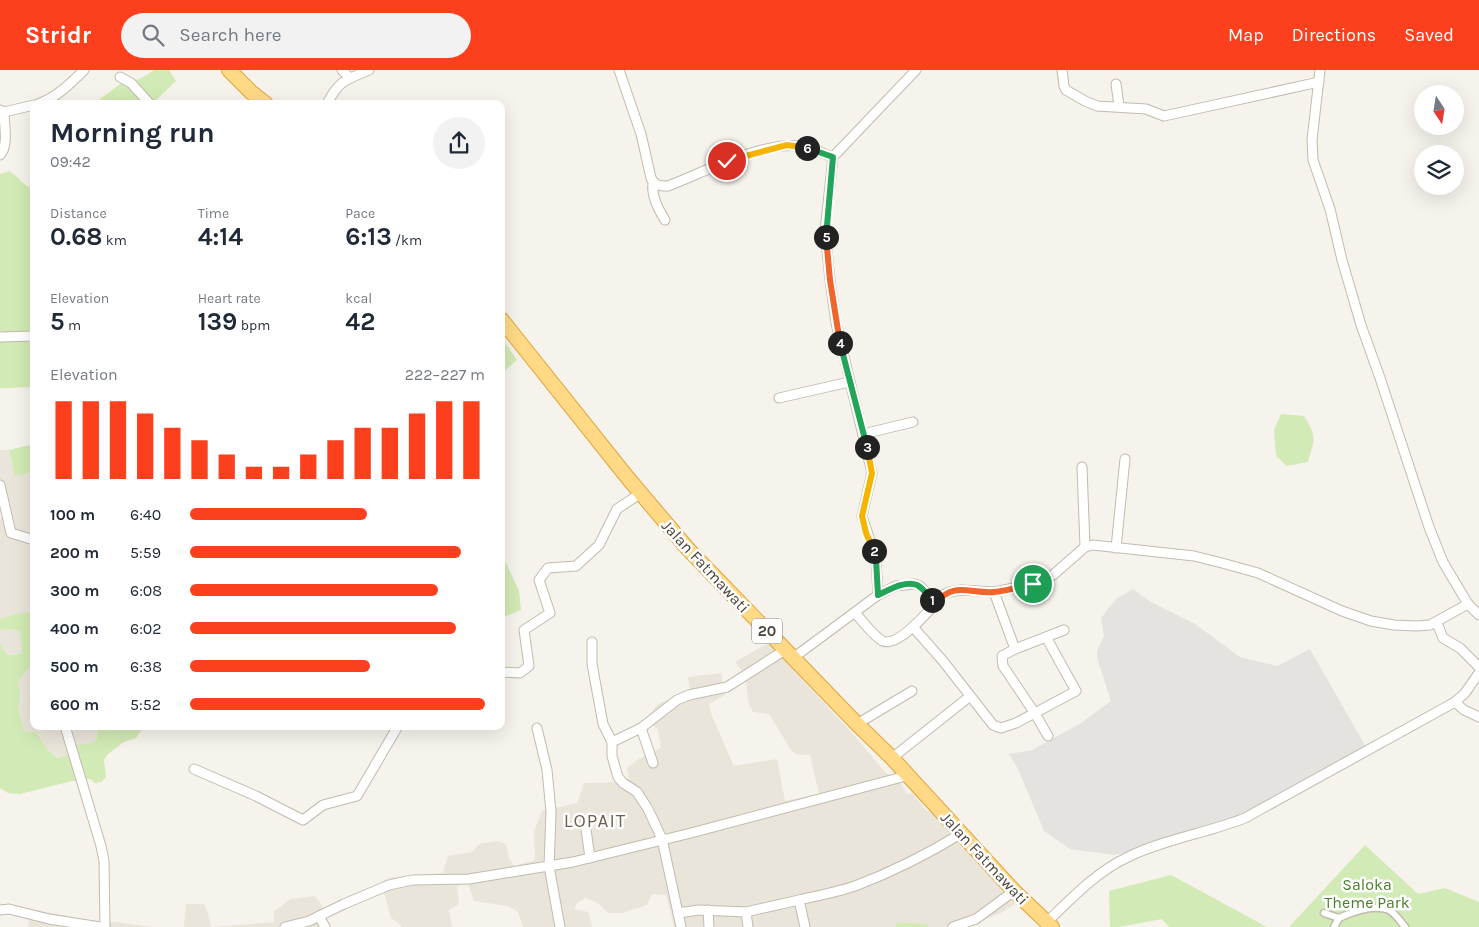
<!DOCTYPE html>
<meta charset="utf-8">
<style>
:root{--surface:#fff;--page:#f2f2f3;--text:#1f2937;--muted:#747a83;--accent:#fc3f1d}
body{margin:0;font-family:Karla,sans-serif;background:var(--page);color:var(--text);height:100vh;display:flex;flex-direction:column;font-size:19px;white-space:nowrap}
*{box-sizing:border-box;margin:0}
p{font-size:16px;color:var(--muted)}
.icon{flex:none;width:28px;height:28px;fill:none;stroke:currentColor;stroke-width:2;stroke-linecap:round;stroke-linejoin:round}
.map{position:relative;flex:1;overflow:hidden}
.side{position:absolute;left:30px;top:30px;width:475px;height:630px;display:flex;flex-direction:column;background:var(--surface);border-radius:10px;box-shadow:0 5px 20px #0002}
.side>*{flex:none}
.needle{width:32px;rotate:168deg}
.controls{position:absolute;left:1414px;top:15px;display:grid;gap:10px}
.controls a{display:grid;place-items:center;width:50px;height:50px;border-radius:50%;background:var(--surface);box-shadow:0 5px 20px #0002;font-size:25px}
.pin{position:absolute;display:grid;place-items:center;width:42px;height:42px;color:#fff;margin:-21px;border:2px solid #fff;border-radius:50%;box-shadow:0 1px 5px #0007}
.km{position:absolute;width:25px;height:25px;margin:-12px;border-radius:50%;background:#222;color:#fff;font-size:14px;line-height:25px;text-align:center}
.round{display:grid;place-items:center;flex:none;width:52px;height:52px;border-radius:26px;background:var(--page)}
.overview{display:flex;align-items:center;justify-content:space-between;height:85px;padding:0 20px}
h1{font-size:28px;font-weight:700;line-height:38px}
.stats{display:grid;grid-template-columns:repeat(3,1fr);gap:8px;height:85px;padding:5px 20px}
.stats div{display:grid;align-content:center}
.stats b{font-size:25px;font-weight:700}
.stats small{font-size:14px;font-weight:400}
.stats p{font-size:14px}
.chart{height:140px;padding:10px 20px}
.chart p{display:flex;justify-content:space-between}
.chart svg{width:100%;height:90px;margin-top:5px;stroke:var(--accent);stroke-width:6}
ul{padding:0 20px;list-style:none;font-size:16px}
li{display:grid;grid-template-columns:80px 60px 1fr;align-items:center;height:38px}
li i{height:12px;border-radius:6px;background:var(--accent)}
header{display:flex;align-items:center;gap:30px;box-sizing:border-box;height:70px;padding:0 25px;background:var(--accent);color:#fff}
header strong{font-size:24px}
nav{display:flex;gap:28px;margin-inline-start:auto;font-size:18px}
.search{width:350px;height:45px;background:var(--page);display:flex;align-items:center;gap:12px;box-sizing:border-box;padding:0 18px;border-radius:28px;color:var(--muted);font-size:19px}
.map>svg:first-child{display:block}
.residential{fill:#eae5da}
.green{fill:#d2eab5}
.parking{fill:#e5e3e0}
.lines{fill:none;stroke-linecap:round;stroke-linejoin:round}
.pedestrian-casing{stroke:#c2bbae;stroke-width:9}
.minor-casing{stroke:#c2bbae;stroke-width:11}
.trunk-casing{stroke:#e0a43c;stroke-width:16}
.pedestrian{stroke:#fff;stroke-width:6}
.minor{stroke:#fff;stroke-width:9}
.trunk{stroke:#ffd985;stroke-width:14}
.split-1-casing{stroke:#fff;stroke-width:10}
.split-2-casing{stroke:#fff;stroke-width:10}
.split-3-casing{stroke:#fff;stroke-width:10}
.split-4-casing{stroke:#fff;stroke-width:10}
.split-5-casing{stroke:#fff;stroke-width:10}
.split-6-casing{stroke:#fff;stroke-width:10}
.split-7-casing{stroke:#fff;stroke-width:10}
.split-1{stroke:#f0652b;stroke-width:6}
.split-2{stroke:#22a559;stroke-width:6}
.split-3{stroke:#f5b400;stroke-width:6}
.split-4{stroke:#22a559;stroke-width:6}
.split-5{stroke:#f0652b;stroke-width:6}
.split-6{stroke:#22a559;stroke-width:6}
.split-7{stroke:#f5b400;stroke-width:6}
.labels{text-anchor:middle;stroke-width:5;stroke-linejoin:round;paint-order:stroke}
.shield{fill:#fff;stroke:#817c74;stroke-width:1}
.shield-label{font-size:15px;font-weight:bold;fill:#4b4439}
.street-label{font-size:16px;fill:#4b4439;stroke:#fff}
.park-label{font-size:16px;fill:#4a7f2a;stroke:#fff}
.quarter-label{font-size:19px;letter-spacing:1px;fill:#6e6250;stroke:#fff}
</style>
<header>
<strong>Stridr</strong>
<div class="search"><svg class="icon" aria-label="search" viewBox="0 0 24 24"><circle cx="10" cy="10" r="6"/><path d="M15 15l6 6"/></svg>Search here</div>
<nav><a>Map</a><a>Directions</a><a>Saved</a></nav>
</header>
<div class="map">
<svg width="1479" height="857" viewBox="0 0 1479 857">
<rect width="100%" height="100%" fill="#f6f3ec"/>
<g class="residential">
<path d="M0 380H9L15 406 34 402V543L11 545 0 549V450L3 445 0 435Z"/>
<path d="M14 559 20 561 22 584 7 585 0 573V560Z"/>
<path d="M768 573 853 664 886 703 900 712 907 724 912 723 926 740 935 745 1015 834 1001 843 965 857H928L926 854 896 852V857H674L666 825 652 824 647 835 622 843H609L596 832 585 828 577 833 574 839 588 842 592 857H523L518 842 508 836 474 831 468 814 457 816 459 834 449 840 452 857H401V855L391 848 381 812 391 807 443 803 448 786 472 782 479 774 497 771 506 774 509 788 514 796 535 790 534 761 542 741 577 733 584 713 629 712 627 698 637 690 661 678 658 660 647 648 658 634 690 620 688 607 721 603 725 625 709 634 712 646 734 696 777 689 785 731 819 724 810 685 796 684 791 680 769 644 753 642 749 635 746 613 742 601 735 592Z"/>
<path d="M34 594V656H97L98 668 94 673 75 683 59 688 48 680 36 662 24 661 18 638 20 625 18 612 26 601Z"/>
<path d="M314 826 320 832 330 857H212L274 852V841L291 829Z"/>
<path d="M186 834H204L209 846 211 857H184Z"/>
<path d="M31 839 87 850 115 852 153 857H28Z"/>
</g>
<g class="green">
<path d="M154 0H169L176 11 152 34H99L100 29 123 12 140 9Z"/>
<path d="M9 101C20 107 20 114 34 119V318C22 316 12 319 0 318V104Z"/>
<path d="M501 267 517 290 501 304Z"/>
<path d="M1281 344 1304 346C1317 367 1315 368 1308 392L1287 396 1276 386 1274 360Z"/>
<path d="M34 374V402L15 406 9 380Z"/>
<path d="M501 482 519 521 521 540 501 548Z"/>
<path d="M31 542 34 543V594L26 601 18 612 20 625 18 638 24 661 36 662 48 680 58 688 75 683 74 676C90 671 100 679 97 656H144L136 668 124 672 108 684 104 690 106 707 101 712 95 713 90 709 72 711 20 724 8 723 0 718V573L7 585 22 584 20 562 14 559 0 560V549L11 545Z"/>
<path d="M1365 775 1418 824 1445 818 1479 832V857H1289Z"/>
<path d="M1171 805 1267 857H1169L1162 849 1119 857H1110L1109 821Z"/>
<path d="M896 852 927 854 928 857H896Z"/>
</g>
<path class="parking" d="M1133 519 1149 531 1195 554 1240 587 1277 596 1310 579 1370 684 1214 765 1114 785 1070 779 1044 761 1018 699 1009 684 1032 680 1081 653 1111 631 1097 588V581L1104 566 1101 548 1116 529Z"/>
<g class="lines">
<defs>
<g id="pedestrian">
<path d="M1324 843 1339 848C1352 842 1374 834 1389 840 1396 844 1400 851 1405 857"/>
<path d="M1334 857 1339 848"/>
</g>
<g id="minor">
<path d="M342 0 349 7"/>
<path d="M619 0 641 64 651 108C655 116 659 116 668 116 702 103 764 71 800 76 811 77 823 84 833 87"/>
<path d="M1062 0 1064 16 1066 20 1085 31 1097 36 1146 39 1164 46 1319 12"/>
<path d="M1320 0 1312 70 1313 90 1330 139 1342 190 1361 255 1380 308 1429 457 1443 492 1468 534"/>
<path d="M120 7 131 13 150 34"/>
<path d="M1116 14 1119 36"/>
<path d="M38 34C56 28 71 13 84 0"/>
<path d="M327 34C339 10 346 10 369 0"/>
<path d="M0 40 4 42 34 35"/>
<path d="M0 85C9 75 4 55 4 42"/>
<path d="M653 113C651 126 658 139 665 150"/>
<path d="M0 267 34 266"/>
<path d="M779 328 849 312"/>
<path d="M863 364 913 352"/>
<path d="M1082 397 1085 477"/>
<path d="M0 415 11 463 34 470"/>
<path d="M1116 478 1125 389"/>
<path d="M994 522 1015 579"/>
<path d="M878 525 876 489 862 446 872 403 836 253 830 210 825 161 833 87 916 0"/>
<path d="M855 543C862 550 874 567 883 571 899 578 933 536 943 525L949 522 961 520 994 522 1033 514 1053 505 1085 477 1093 475 1194 486 1222 493 1258 503 1342 541 1371 551 1394 555 1416 556 1430 555 1468 534 1479 545"/>
<path d="M1437 553 1443 568 1460 578 1479 597"/>
<path d="M913 557 943 591 993 655 1001 658 1016 653 1076 621 1046 567"/>
<path d="M592 572V594L603 654 612 672"/>
<path d="M785 580 727 617 689 625 677 630 641 658 612 672V686L618 707 623 713 637 722 648 739 662 769 678 843 699 840 746 842 799 830"/>
<path d="M793 588 878 525 896 516 915 514 920 516 936 533"/>
<path d="M501 602 520 603 529 596 524 560 550 543 539 510 548 498 576 496 599 475 617 439 641 423"/>
<path d="M1455 632 1464 640 1479 647"/>
<path d="M857 654 912 621"/>
<path d="M65 656 101 776 104 791 105 857"/>
<path d="M537 658 547 700 551 742 549 796 560 857"/>
<path d="M641 658 653 693"/>
<path d="M1048 666 1034 642 1003 596 1002 586 1015 579 1064 560"/>
<path d="M892 688 969 627"/>
<path d="M194 699 256 726 303 750 323 735 357 726 398 656"/>
<path d="M585 752 590 788"/>
<path d="M0 840 9 839 49 849 100 857"/>
<path d="M708 840 709 857"/>
<path d="M746 842 748 857"/>
<path d="M678 843 681 857"/>
<path d="M319 846 325 857"/>
<path d="M1047 852C1072 828 1096 802 1128 787 1165 769 1207 763 1245 748L1455 632 1465 623 1479 603"/>
<path d="M285 857 309 851 344 834 389 815 412 810 469 809 573 792 691 763 906 706"/>
<path d="M805 857 799 830C817 826 837 822 855 816 892 802 928 784 962 763"/>
<path d="M953 857 976 849 1014 821"/>
</g>
<g id="trunk">
<path d="M229 0 251 22 266 34"/>
<path d="M501 249 627 407 688 479 857 654 892 688 1014 821 1052 857"/>
</g>
</defs>
<use href="#pedestrian" class="pedestrian-casing"/>
<use href="#minor" class="minor-casing"/>
<use href="#trunk" class="trunk-casing"/>
<use href="#pedestrian" class="pedestrian"/>
<use href="#minor" class="minor"/>
<use href="#trunk" class="trunk"/>
</g>
<g class="lines">
<defs>
<path id="split-1" d="M932 530 936 533C954 511 970 524 994 522 1007 521 1020 517 1033 514"/>
<path id="split-2" d="M874 481 876 489 878 525C889 520 905 510 917 515 923 518 928 525 932 530"/>
<path id="split-3" d="M867 377 872 403 862 446 866 463 874 481"/>
<path id="split-4" d="M840 273 867 377"/>
<path id="split-5" d="M826 167 830 210 840 273"/>
<path id="split-6" d="M807 78 833 87 826 167"/>
<path id="split-7" d="M727 91 787 75 807 78"/>
</defs>
<use href="#split-1" class="split-1-casing"/>
<use href="#split-2" class="split-2-casing"/>
<use href="#split-3" class="split-3-casing"/>
<use href="#split-4" class="split-4-casing"/>
<use href="#split-5" class="split-5-casing"/>
<use href="#split-6" class="split-6-casing"/>
<use href="#split-7" class="split-7-casing"/>
<use href="#split-1" class="split-1"/>
<use href="#split-2" class="split-2"/>
<use href="#split-3" class="split-3"/>
<use href="#split-4" class="split-4"/>
<use href="#split-5" class="split-5"/>
<use href="#split-6" class="split-6"/>
<use href="#split-7" class="split-7"/>
</g>
<g class="labels">
<rect class="shield" x="752" y="548.5" width="30" height="25" rx="4"/>
<g class="shield-label">
<text x="767" y="566">20</text>
</g>
<g class="street-label">
<text transform="translate(706 496) rotate(47)" y="6">Jalan Fatmawati</text>
<text transform="translate(985 788) rotate(47)" y="6">Jalan Fatmawati</text>
</g>
<g class="park-label">
<text x="1367" y="820">Saloka<tspan x="1367" dy="18">Theme Park</tspan></text>
</g>
<g class="quarter-label">
<text x="595" y="757">LOPAIT</text>
</g>
</g>
</svg>
<div class="controls">
<a><svg class="needle" viewBox="-14 -14 28 28"><path d="M0-13l5 13h-10z" fill="#e53935"/><path d="M0 13l5-13h-10z" fill="#747a83"/></svg></a>
<a><svg class="icon" aria-label="layers" viewBox="0 0 24 24"><path d="M12 4l9 5-9 5-9-5zM3 14l9 5 9-5"/></svg></a>
</div>
<div class="pin" style="left:1033px;top:514px;background:#1e9e55"><svg class="icon" aria-label="arrive" viewBox="0 0 24 24"><path d="M6 21V4h12l-3 4 3 4H6"/></svg></div>
<div class="pin" style="left:727px;top:91px;background:#d93025"><svg class="icon" aria-label="check" viewBox="0 0 24 24"><path d="M5 12l5 5 9-10"/></svg></div>
<b class="km" style="left:932px;top:530px">1</b>
<b class="km" style="left:874px;top:481px">2</b>
<b class="km" style="left:867px;top:377px">3</b>
<b class="km" style="left:840px;top:273px">4</b>
<b class="km" style="left:826px;top:167px">5</b>
<b class="km" style="left:807px;top:78px">6</b>
<section class="side">
<div class="overview"><div><h1>Morning run</h1><p>09:42</p></div><a class="round"><svg class="icon" aria-label="share" viewBox="0 0 24 24"><path d="M12 15V3M7 8l5-5 5 5M5 13v7h14v-7"/></svg></a></div>
<div class="stats">
<div><p>Distance</p><b>0.68<small> km</small></b></div>
<div><p>Time</p><b>4:14</b></div>
<div><p>Pace</p><b>6:13<small> /km</small></b></div>
</div>
<div class="stats">
<div><p>Elevation</p><b>5<small> m</small></b></div>
<div><p>Heart rate</p><b>139<small> bpm</small></b></div>
<div><p>kcal</p><b>42</b></div>
</div>
<div class="chart"><p><span>Elevation</span>222–227 m</p>
<svg viewBox="0 0 160 44" preserveAspectRatio="none"><path d="M5 44V6M15 44V6M25 44V6M35 44V12M45 44V19M55 44V25M65 44V32M75 44V38M85 44V38M95 44V32M105 44V25M115 44V19M125 44V19M135 44V12M145 44V6M155 44V6"/></svg>
</div>
<ul>
<li><b>100 m</b>6:40<i style="width:60%"></i></li>
<li><b>200 m</b>5:59<i style="width:92%"></i></li>
<li><b>300 m</b>6:08<i style="width:84%"></i></li>
<li><b>400 m</b>6:02<i style="width:90%"></i></li>
<li><b>500 m</b>6:38<i style="width:61%"></i></li>
<li><b>600 m</b>5:52<i style="width:100%"></i></li>
</ul>
</section>
</div>
